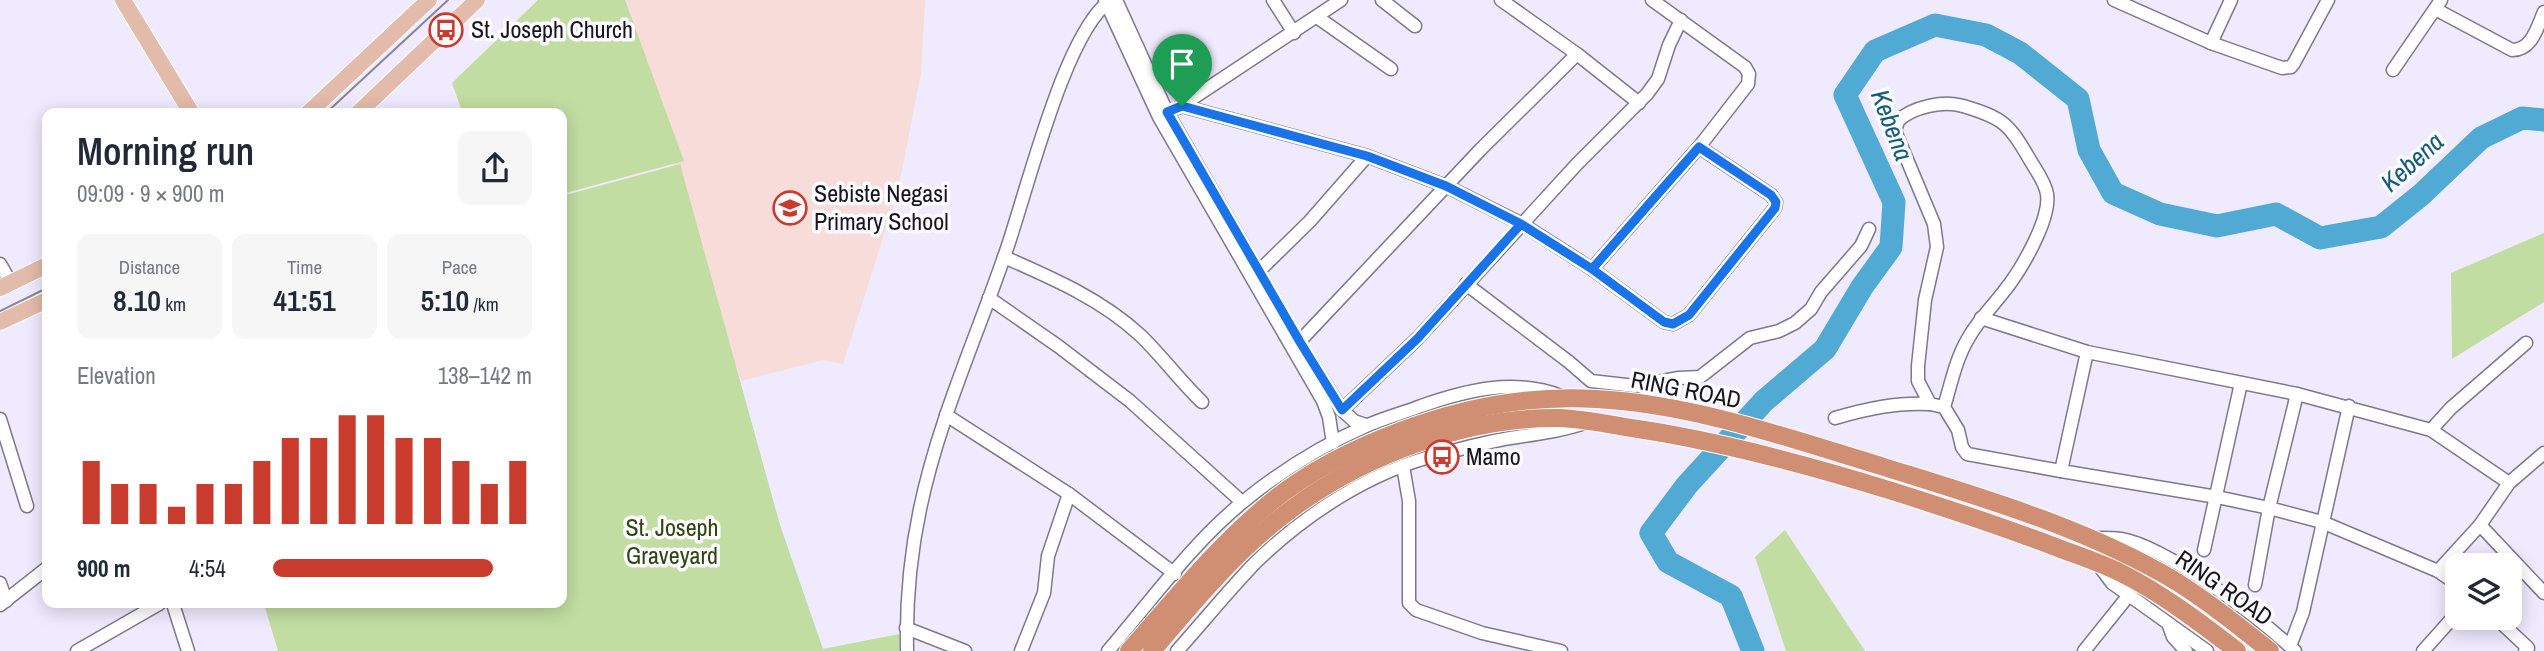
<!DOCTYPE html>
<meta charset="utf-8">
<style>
:root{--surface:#fff;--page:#f6f6f7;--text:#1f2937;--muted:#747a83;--accent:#c93c2d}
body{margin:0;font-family:"Archivo Narrow",sans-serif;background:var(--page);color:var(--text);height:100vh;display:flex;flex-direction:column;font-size:26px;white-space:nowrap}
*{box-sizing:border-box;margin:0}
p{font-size:23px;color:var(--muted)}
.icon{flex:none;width:38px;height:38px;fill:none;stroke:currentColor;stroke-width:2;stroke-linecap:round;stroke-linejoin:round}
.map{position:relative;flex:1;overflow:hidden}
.sheet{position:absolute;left:42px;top:108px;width:525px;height:500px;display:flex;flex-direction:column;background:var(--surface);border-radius:14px;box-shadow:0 4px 18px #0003}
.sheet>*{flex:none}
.controls{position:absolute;left:2445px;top:553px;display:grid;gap:14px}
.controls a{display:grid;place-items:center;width:77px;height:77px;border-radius:14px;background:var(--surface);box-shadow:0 4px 18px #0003;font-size:35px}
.pin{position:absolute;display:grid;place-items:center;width:60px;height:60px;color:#fff;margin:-72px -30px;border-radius:50% 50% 50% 0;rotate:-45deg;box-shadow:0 0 7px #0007}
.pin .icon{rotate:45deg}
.round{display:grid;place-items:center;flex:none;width:74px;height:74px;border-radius:14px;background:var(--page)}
.overview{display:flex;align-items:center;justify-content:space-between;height:119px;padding:0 35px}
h1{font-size:38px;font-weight:600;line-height:52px}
.metrics{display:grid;grid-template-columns:repeat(3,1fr);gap:10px;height:119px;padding:7px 35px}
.metrics div{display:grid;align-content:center;border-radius:14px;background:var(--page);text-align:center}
.metrics b{font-size:30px;font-weight:600}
.metrics small{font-size:19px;font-weight:400}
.metrics p{font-size:19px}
.chart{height:196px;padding:14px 35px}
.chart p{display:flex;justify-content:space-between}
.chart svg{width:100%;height:126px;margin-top:7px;stroke:var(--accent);stroke-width:6}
ul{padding:0 35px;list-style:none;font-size:23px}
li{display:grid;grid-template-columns:112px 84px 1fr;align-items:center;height:52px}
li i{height:18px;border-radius:9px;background:var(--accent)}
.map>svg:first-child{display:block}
.education{fill:#f7dcd9}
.green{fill:#c1dda1}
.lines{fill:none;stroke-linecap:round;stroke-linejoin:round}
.river{stroke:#51aad4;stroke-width:23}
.minor-casing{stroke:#7d788a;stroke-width:15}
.major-casing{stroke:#fff;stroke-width:18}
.highway-casing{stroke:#fff;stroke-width:20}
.minor{stroke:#fff;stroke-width:12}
.major{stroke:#e3bbaa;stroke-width:16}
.highway{stroke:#d08e72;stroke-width:18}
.tram{stroke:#898694;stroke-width:2}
.route-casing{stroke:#fff;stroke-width:14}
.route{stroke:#1a73e8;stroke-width:9}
.labels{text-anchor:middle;stroke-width:7;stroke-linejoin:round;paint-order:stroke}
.poi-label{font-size:24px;fill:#17151c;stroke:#fbfafe;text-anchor:start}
.street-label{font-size:24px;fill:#17151c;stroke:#fbfafe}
.park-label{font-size:24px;fill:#30440f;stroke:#fbfafe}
.water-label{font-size:26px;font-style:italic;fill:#165b78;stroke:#fbfafe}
</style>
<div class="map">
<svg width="2544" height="651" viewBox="0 0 2544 651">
<rect width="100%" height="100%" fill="#efeafe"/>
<path class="education" d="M621 0H925L921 74 898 190 843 364 823 360 741 381Z"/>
<g class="green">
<path d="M538 0H625L684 161 562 194V114H463L452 83Z"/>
<path d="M680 164 780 525 823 649 899 634V651H278L264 604H562V196Z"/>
<path d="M2544 233V302L2452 359 2451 273Z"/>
<path d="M1785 530 1865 651H1786L1755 557Z"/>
</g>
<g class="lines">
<path class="river" d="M1753 651 1731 596 1668 562 1651 533 1687 485 1764 401 1825 349 1862 287 1891 247 1894 202 1845 95 1875 51 1935 25 1986 35 2020 53 2078 99 2089 150 2113 193 2160 214 2217 226 2276 214 2320 238 2381 227 2421 195 2481 138 2522 118 2544 120"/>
<defs>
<g id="minor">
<path d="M1105 0 1159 117 1323 401 1329 417 1333 443"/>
<path d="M1116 0 1167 112 1299 342 1342 410 1354 421 1366 425"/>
<path d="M1273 0 1294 33"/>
<path d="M1382 0 1415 26"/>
<path d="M1501 0 1577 54 1639 103"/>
<path d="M2114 0 2211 43 2282 68 2291 67 2294 63 2328 0"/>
<path d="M2437 10 2512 50C2532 50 2537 28 2544 12"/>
<path d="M1317 17 1391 69"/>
<path d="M2211 43 2231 0"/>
<path d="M2393 70 2441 0"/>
<path d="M1182 106 1367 156 1446 186 1522 224 1592 269 1664 322 1673 324 1689 315 1775 208 1776 202 1771 195 1699 147"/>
<path d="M1178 108 1341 0"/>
<path d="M1004 257C1052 278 1101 299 1140 335 1162 356 1180 381 1202 402"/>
<path d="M0 264 11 283"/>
<path d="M1592 269 1699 147 1748 84 1749 74 1745 67 1652 0"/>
<path d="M1259 271 1310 221 1367 156"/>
<path d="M1466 284 1569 362 1591 381 1635 386 1679 378 1700 377 1750 338 1779 331 1795 323 1811 309 1821 292 1861 246 1869 229"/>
<path d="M989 298 1058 346 1130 401 1242 502"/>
<path d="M1981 318 2087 352 2297 394 2431 430 2509 483"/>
<path d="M1299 342 1481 149 1577 54"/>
<path d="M2087 352 2061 471 2217 497 2269 508 2322 522 2438 571 2457 584"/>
<path d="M1944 407C1951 384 1956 358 1969 337 1979 319 1993 306 2005 290 2021 270 2051 219 2047 194 2045 182 2036 170 2030 160 2009 124 2004 118 1963 106 1944 100 1912 107 1898 121L1895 131 1934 224 1937 247 1925 300 1918 366V381L1930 404 1944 407 1958 430 1962 447 1967 454 2061 471"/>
<path d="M1342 410 1418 338 1577 164 1647 94 1658 79 1669 45 1681 20"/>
<path d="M946 415 1069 494 1175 574"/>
<path d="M1835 418C1866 409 1897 402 1930 404"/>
<path d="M0 419 27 506"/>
<path d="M2431 430 2451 408 2526 343"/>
<path d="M1403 466 1409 501V603L1416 610 1482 633 1561 651"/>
<path d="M2480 525 2544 593"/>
<path d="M2099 538C2106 538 2114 538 2121 539 2167 547 2260 618 2295 651"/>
<path d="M2204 550 2241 383"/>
<path d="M2097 563 2112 583 2207 651"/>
<path d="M2438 571 2480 525 2509 483 2544 453"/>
<path d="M0 583 6 601"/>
<path d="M2255 585 2269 508 2297 394"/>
<path d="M173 604 188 651"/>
<path d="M0 605 47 568"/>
<path d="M2496 618 2528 648 2525 651"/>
<path d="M2168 623 2173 637 2186 651"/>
<path d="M906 628 965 651"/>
<path d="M2290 646 2303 612 2349 406"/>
<path d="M77 651 159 604"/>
<path d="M907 651C906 603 910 556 920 509 938 422 975 341 1004 257 1025 200 1064 31 1111 0"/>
<path d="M1021 651 1044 593 1048 556 1069 494"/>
<path d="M1108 651C1151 601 1193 542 1244 501 1281 471 1323 445 1366 426 1384 418 1403 413 1421 406 1467 390 1514 378 1561 396"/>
<path d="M1177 651C1203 622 1228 591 1255 563 1304 515 1369 472 1437 455 1461 449 1485 442 1510 438 1537 434 1562 431 1588 422"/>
<path d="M2084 651 2129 595"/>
<path d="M2423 651 2457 613"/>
</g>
<g id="major">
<path d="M123 0 192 114"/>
<path d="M307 114 429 0"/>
<path d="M357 114 477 0"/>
<path d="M0 288 47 265"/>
<path d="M0 322 47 300"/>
</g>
<g id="highway">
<path d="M1129 651C1175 599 1217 546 1271 502 1309 471 1355 448 1401 431 1462 408 1530 395 1596 399 1694 404 1791 439 1884 467 1983 498 2087 528 2177 582 2210 603 2240 627 2270 651"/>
<path d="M1152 651C1195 600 1238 548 1293 508 1366 454 1468 417 1559 418 1586 419 1612 425 1638 429 1724 442 1808 465 1892 491 1946 508 2000 526 2053 546 2076 555 2099 562 2121 573 2160 592 2202 624 2237 651"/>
</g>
</defs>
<use href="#minor" class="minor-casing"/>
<use href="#major" class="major-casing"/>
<use href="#highway" class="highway-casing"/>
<use href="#minor" class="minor"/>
<use href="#major" class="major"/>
<use href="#highway" class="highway"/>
<g class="tram">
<path d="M325 114 448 0"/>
<path d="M0 311 47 288"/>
</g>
</g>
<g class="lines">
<defs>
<path id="route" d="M1182 106 1167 112 1300 342 1342 410 1418 338 1521 224 1592 269 1699 147 1771 195 1776 202 1775 208 1689 315 1673 324 1664 322 1592 269 1521 224 1446 186 1367 156 1182 106"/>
</defs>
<use href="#route" class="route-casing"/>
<use href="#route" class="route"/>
</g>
<defs>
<symbol id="bus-ring" viewBox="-11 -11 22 22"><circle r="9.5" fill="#fbfafe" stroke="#c93c2d" stroke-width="1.5"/><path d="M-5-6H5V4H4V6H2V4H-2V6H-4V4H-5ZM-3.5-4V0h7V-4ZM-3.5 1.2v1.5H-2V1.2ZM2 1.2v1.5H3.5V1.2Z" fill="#c93c2d"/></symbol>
<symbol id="school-ring" viewBox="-11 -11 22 22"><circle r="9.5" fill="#fbfafe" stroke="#c93c2d" stroke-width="1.5"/><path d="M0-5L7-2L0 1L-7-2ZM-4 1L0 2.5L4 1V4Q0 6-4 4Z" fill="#c93c2d"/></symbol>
</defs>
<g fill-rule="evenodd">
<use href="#bus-ring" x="427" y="11" width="38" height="38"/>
<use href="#school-ring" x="771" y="189" width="38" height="38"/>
<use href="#bus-ring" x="1423" y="438" width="38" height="38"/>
</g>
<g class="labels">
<g class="poi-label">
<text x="471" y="38">St. Joseph Church</text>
<text x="814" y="202">Sebiste Negasi<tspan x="814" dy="28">Primary School</tspan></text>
<text x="1466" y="465">Mamo</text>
</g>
<g class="street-label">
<text transform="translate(1686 390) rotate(11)" y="8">RING ROAD</text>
<text transform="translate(2224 588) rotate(35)" y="8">RING ROAD</text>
</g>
<g class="park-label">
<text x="672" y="536">St. Joseph<tspan x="672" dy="28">Graveyard</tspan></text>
</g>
<g class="water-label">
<text transform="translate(1892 125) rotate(69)" y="9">Kebena</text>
<text transform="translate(2412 162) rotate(-42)" y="9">Kebena</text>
</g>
</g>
</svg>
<div class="controls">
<a><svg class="icon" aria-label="layers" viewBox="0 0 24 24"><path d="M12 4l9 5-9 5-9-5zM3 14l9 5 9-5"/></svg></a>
</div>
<div class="pin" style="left:1182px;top:106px;background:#1e9e55"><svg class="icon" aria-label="arrive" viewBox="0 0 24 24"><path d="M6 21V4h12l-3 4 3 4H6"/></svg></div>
<section class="sheet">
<div class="overview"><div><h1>Morning run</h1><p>09:09 · 9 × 900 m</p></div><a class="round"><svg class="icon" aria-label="share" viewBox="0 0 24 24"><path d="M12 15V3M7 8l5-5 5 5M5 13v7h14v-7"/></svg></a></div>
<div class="metrics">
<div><p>Distance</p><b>8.10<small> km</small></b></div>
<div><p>Time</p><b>41:51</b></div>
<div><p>Pace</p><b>5:10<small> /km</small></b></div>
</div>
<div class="chart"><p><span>Elevation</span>138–142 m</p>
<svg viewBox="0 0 160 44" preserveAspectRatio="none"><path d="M5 44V22M15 44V30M25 44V30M35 44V38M45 44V30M55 44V30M65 44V22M75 44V14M85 44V14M95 44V6M105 44V6M115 44V14M125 44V14M135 44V22M145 44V30M155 44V22"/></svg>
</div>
<ul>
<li><b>900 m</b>4:54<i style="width:85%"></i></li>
</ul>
</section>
</div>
